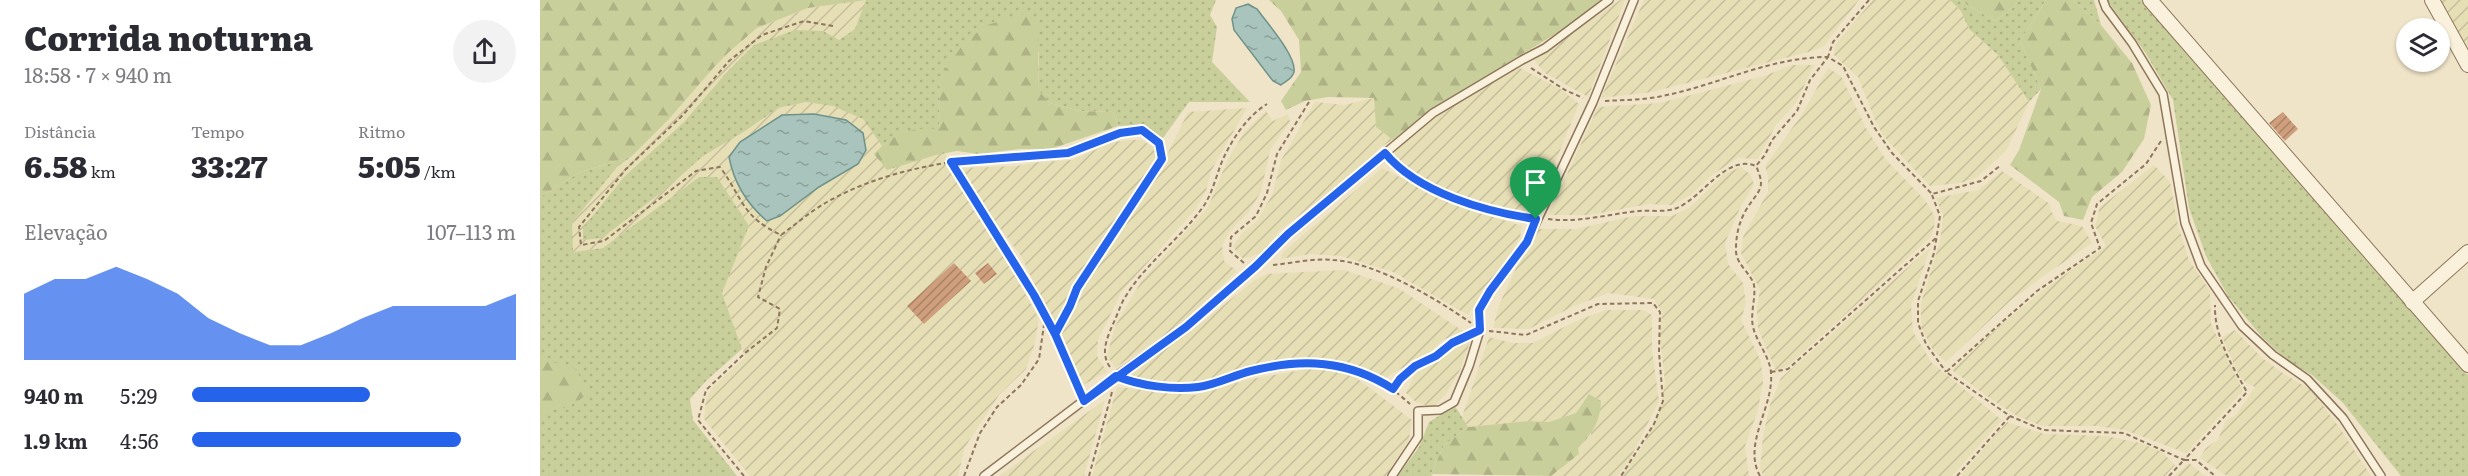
<!DOCTYPE html>
<html lang="pt">
<meta charset="utf-8">
<style>
:root{--surface:#fff;--page:#f2f2f3;--text:#2b2b33;--muted:#7c7c81;--accent:#2563eb}
body{margin:0;font-family:Literata,serif;background:var(--page);color:var(--text);height:100vh;display:flex;flex-direction:column;font-size:22px;white-space:nowrap}
*{box-sizing:border-box;margin:0}
p{font-size:20px;color:var(--muted)}
.icon{flex:none;width:33px;height:33px;fill:none;stroke:currentColor;stroke-width:2;stroke-linecap:round;stroke-linejoin:round}
.map{position:relative;flex:1;overflow:hidden}
.sheet{display:flex;flex-direction:column;background:var(--surface);width:540px}
.sheet>*{flex:none}
.fabs{position:absolute;left:1856px;top:18px;display:grid;gap:12px}
.fabs a{display:grid;place-items:center;width:54px;height:54px;border-radius:50%;background:var(--surface);box-shadow:0 2px 4px #0004;font-size:30px}
.pin{position:absolute;display:grid;place-items:center;width:51px;height:51px;color:#fff;margin:-62px -26px;border-radius:50% 50% 50% 0;rotate:-45deg;box-shadow:0 0 6px #0007}
.pin .icon{rotate:45deg}
.round{display:grid;place-items:center;flex:none;width:63px;height:63px;border-radius:32px;background:var(--page)}
.overview{display:flex;align-items:center;justify-content:space-between;height:102px;padding:0 24px}
h1{font-size:33px;font-weight:800;line-height:45px}
.metrics{display:grid;grid-template-columns:repeat(3,1fr);gap:9px;height:102px;padding:6px 24px}
.metrics div{display:grid;align-content:center}
.metrics b{font-size:30px;font-weight:800}
.metrics small{font-size:16px;font-weight:400}
.metrics p{font-size:16px}
.chart{height:168px;padding:12px 24px}
.chart p{display:flex;justify-content:space-between}
.chart svg{width:100%;height:108px;margin-top:6px;fill:var(--accent);opacity:.7}
ul{padding:0 24px;list-style:none;font-size:20px}
li{display:grid;grid-template-columns:96px 72px 1fr;align-items:center;height:45px}
li i{height:15px;border-radius:8px;background:var(--accent)}
main{display:flex;flex:1;min-height:0}
.map>svg:first-child{display:block}
.farmland{fill:url(#farmland-furrows)}
.grass{fill:url(#grass-dots)}
.forest{fill:url(#forest-firs)}
.water{fill:url(#water-ripples);stroke:#6f938a;stroke-width:1.5}
.building{fill:url(#building-hatch)}
.lines{fill:none;stroke-linecap:round;stroke-linejoin:round}
.service-casing{stroke:#8d765c;stroke-width:10}
.minor-casing{stroke:#8d765c;stroke-width:16}
.path{stroke:#8d765c;stroke-width:2;stroke-dasharray:4.5 3;stroke-linecap:butt}
.service{stroke:#faf1dc;stroke-width:7}
.minor{stroke:#faf1dc;stroke-width:14}
.route-casing{stroke:#fff;stroke-width:12}
.route{stroke:#2563eb;stroke-width:8}
</style>
<main>
<section class="sheet">
<div class="overview"><div><h1>Corrida noturna</h1><p>18:58 · 7 × 940 m</p></div><a class="round"><svg class="icon" aria-label="share" viewBox="0 0 24 24"><path d="M12 15V3M7 8l5-5 5 5M5 13v7h14v-7"/></svg></a></div>
<div class="metrics">
<div><p>Distância</p><b>6.58<small> km</small></b></div>
<div><p>Tempo</p><b>33:27</b></div>
<div><p>Ritmo</p><b>5:05<small> /km</small></b></div>
</div>
<div class="chart"><p><span>Elevação</span>107–113 m</p>
<svg viewBox="0 0 160 44" preserveAspectRatio="none"><path d="M0 44V17L10 11L20 11L30 6L40 11L50 17L60 27L70 33L80 38L90 38L100 33L110 27L120 22L130 22L140 22L150 22L160 17V44z"/></svg>
</div>
<ul>
<li><b>940 m</b>5:29<i style="width:55%"></i></li>
<li><b>1.9 km</b>4:56<i style="width:83%"></i></li>
</ul>
</section>
<div class="map">
<svg width="1928" height="476" viewBox="0 0 1928 476">
<defs>
<pattern id="farmland-furrows" width="10" height="10" patternUnits="userSpaceOnUse" patternTransform="scale(1.5)"><rect width="10" height="10" fill="#e6deb5"/><path d="M-1 1l2-2M0 10L10 0M9 11l2-2" fill="none" stroke="#c6bf9b"/></pattern>
<pattern id="grass-dots" width="8" height="8" patternUnits="userSpaceOnUse" patternTransform="scale(1.5)"><rect width="8" height="8" fill="#c9cf9b"/><path d="M2 2h.1M6 6h.1" fill="none" stroke="#aeb285" stroke-width="1.8" stroke-linecap="round"/></pattern>
<pattern id="forest-firs" width="22" height="20" patternUnits="userSpaceOnUse" patternTransform="scale(1.5)"><rect width="22" height="20" fill="#c9cf9b"/><path d="M5 1l3.5 6h-7zM16 11l3.5 6h-7z" fill="#aeb285"/></pattern>
<pattern id="water-ripples" width="26" height="14" patternUnits="userSpaceOnUse" patternTransform="scale(1.5)"><rect width="26" height="14" fill="#a9c4bc"/><path d="M2 4q2-2 4 0t4 0M15 11q2-2 4 0t4 0" fill="none" stroke="#8ba098"/></pattern>
<pattern id="building-hatch" width="6" height="6" patternUnits="userSpaceOnUse" patternTransform="scale(1.5)"><rect width="6" height="6" fill="#cf9f7d"/><path d="M-1 1l2-2M0 6l6-6M5 7l2-2" fill="none" stroke="#a98266"/></pattern>
</defs>
<rect width="100%" height="100%" fill="#f0e4c8"/>
<g class="farmland">
<path d="M325 0 400 77 399 130 410 170 470 266 499 319 494 346 486 369 459 395 425 447 418 476H210L164 419 166 399 172 388 205 357 182 293 209 226 159 177 63 248 33 252 31 223 77 167 92 157 182 58 217 28 268 8Z"/>
<path d="M1080 0H1085L1048 97 1005 73 994 60Z"/>
<path d="M1104 0H1319L1284 46 1272 51 1112 92 1061 98Z"/>
<path d="M1333 0H1410L1421 11 1429 29 1458 55 1489 102 1466 151 1436 178 1420 183 1390 186 1344 137 1335 120 1318 77 1294 55 1295 45Z"/>
<path d="M1901 0H1928V49L1906 10Z"/>
<path d="M1252 65H1274L1256 103 1236 125 1218 159 1198 158 1172 175 1151 195 1132 205 1109 204 1050 215H1008L1058 107 1120 103 1224 76Z"/>
<path d="M976 66 1022 90 1039 104 993 216 945 206 920 196 888 181 855 160V151L895 118Z"/>
<path d="M1288 68 1301 76 1326 128 1346 160 1385 200 1395 217 1394 228 1391 237 1248 366 1236 371 1218 329 1217 308 1220 290 1201 253 1203 237 1228 192V176L1225 166 1263 113Z"/>
<path d="M834 98 836 127 853 140 840 147 821 168 739 231 722 253 703 259 693 247 702 233 718 220 733 193 741 160 775 102 804 105Z"/>
<path d="M707 108 671 171 666 191 656 209 582 291 558 340 557 356 567 372 543 385 519 332 537 303 544 279 561 260 585 225 624 161 648 112Z"/>
<path d="M726 111 733 121 748 114 750 122 730 150 721 192 708 213 690 231 682 245 684 261 697 271 639 326 575 368 567 356 575 326 602 280 668 207 688 159 705 131Z"/>
<path d="M589 140H602L614 148 618 160 534 287 527 305 514 325 481 256 455 221 421 168 477 166 499 162 532 160 573 142Z"/>
<path d="M1614 165 1630 182 1638 226 1649 260 1670 291 1671 324 1703 391 1646 453 1585 430 1556 426H1502L1477 416 1448 397 1412 370 1464 322 1503 290 1566 246 1555 226 1560 207Z"/>
<path d="M1201 167 1210 174 1214 185 1200 208 1185 243 1188 264 1203 283 1206 303 1201 320 1221 361 1223 384 1217 413 1205 446 1209 476H1081L1104 444 1120 410 1125 382 1120 337 1122 312 1114 299 1068 293 1030 308 989 329 953 328 959 305 994 229H1036L1094 216H1132L1149 208 1184 174Z"/>
<path d="M842 168 910 203 982 226 980 237 969 257 949 282 928 315 853 272 801 256 770 254 740 259 743 252Z"/>
<path d="M1462 171 1510 204 1511 211 1517 221 1542 226 1552 243 1505 275 1470 301 1406 362 1393 350 1381 327V303L1400 241 1403 216 1396 198 1438 190Z"/>
<path d="M1390 248 1371 305 1373 332 1392 363 1462 420 1412 476H1224L1220 469 1223 436 1230 405 1241 378Z"/>
<path d="M804 270 858 288 923 331 903 340 889 353 841 380 793 361 755 358 666 381 639 385 609 382 585 375 656 327 715 280 727 274Z"/>
<path d="M1066 310H1103L1112 315V350L1119 401 1089 461 1077 476H1011L1038 454V448L1051 435 1049 394 1036 414 1009 422 988 421 928 427 922 417 949 337 972 343H993L1036 321Z"/>
<path d="M1695 330 1721 357 1741 372 1771 390 1799 427 1831 476H1687L1660 458 1666 448 1678 440 1686 420 1696 415 1715 387 1705 382 1699 375 1682 337Z"/>
<path d="M930 342 920 370 906 394 893 408 876 402 866 393 877 369 896 361 922 343Z"/>
<path d="M778 367 815 377 872 420 869 439 846 476H552L577 387 655 395 706 380Z"/>
<path d="M565 400 544 476H459Z"/>
<path d="M1467 422 1504 434 1565 436 1600 443 1622 452 1635 465 1625 476H1420Z"/>
<path d="M1649 463 1665 476H1634Z"/>
</g>
<g class="grass">
<path d="M326 0H676L670 15 677 27 672 62 710 102H649L623 138 601 125 578 126 573 112 541 111 510 103 499 91V52L400 77 399 130C377 128 358 131 342 146L323 119 293 106 266 102 238 108 205 131 163 156 122 192 62 238 43 240V228L84 177 144 122 186 73 214 45 255 30 283 31 299 40 315 29Z"/>
<path d="M1410 0H1419L1455 21 1474 7 1479 0H1506L1480 41 1501 89 1489 102 1458 55 1429 29 1421 11Z"/>
<path d="M1533 0H1554L1561 25Z"/>
<path d="M1567 0H1603L1928 375V476H1861L1803 403 1772 375 1747 360 1722 337 1688 296 1666 256 1649 208 1633 100 1605 52Z"/>
<path d="M91 157 77 167 32 223 33 252 63 248 159 177H177L209 226 182 293 202 349 166 381 150 399 153 420 197 476H0V197L40 172Z"/>
<path d="M915 406 928 427 904 445 891 474 893 476H858L879 447 889 422Z"/>
</g>
<g class="forest">
<path d="M0 0H326L268 8 217 28 182 58 129 119 91 157 40 172 0 197Z"/>
<path d="M729 0H1062L1034 23 894 107 853 140 836 127 834 98 788 97 765 101 746 110 741 101 761 72 759 40 741 11Z"/>
<path d="M1419 0H1479L1474 7 1455 21Z"/>
<path d="M1506 0H1533L1561 25 1592 63 1611 105 1604 139 1582 172 1552 197 1543 220 1524 216 1519 202 1470 165 1479 150 1501 89 1480 41Z"/>
<path d="M487 13 498 24 499 91 510 103 541 111 573 112 578 126 511 149H480L438 154 417 151 396 155 347 170 334 154C357 131 368 128 399 129L400 77 421 47 444 26Z"/>
<path d="M0 358 36 369 48 394 28 407 0 413Z"/>
<path d="M1049 394 1061 401C1060 422 1053 433 1038 448L1039 454 1011 476 891 474 904 445 928 427 988 421 1009 422 1036 413Z"/>
</g>
<g class="water">
<path d="M708 4 717 9C726 22 757 56 754 72 752 79 746 81 741 85L733 81 694 30 692 19 696 8Z"/>
<path d="M274 114 306 120 323 133 326 150 318 164 279 187 240 216 227 221C208 205 194 183 189 157L200 142 242 115Z"/>
</g>
<g class="building">
<path d="M1743 112 1758 129 1745 141 1729 123Z"/>
<path d="M414 263 431 281 384 324 367 306Z"/>
<path d="M448 263 457 274 444 284 435 273Z"/>
</g>
<g class="lines">
<defs>
<g id="service">
<path d="M1563 0 1566 8 1592 43 1623 94 1645 223 1661 266 1702 326 1733 355 1767 379 1803 418 1841 476"/>
<path d="M444 476 576 376 646 327 716 266 749 234 893 113 982 60 1005 48 1069 0"/>
<path d="M852 476 878 437V411L900 410 914 402 929 366 940 330V310L950 291 987 242 1053 102 1094 0"/>
</g>
<g id="minor">
<path d="M1610 0 1928 365"/>
<path d="M1892 0 1928 65"/>
<path d="M1872 302 1928 252"/>
</g>
</defs>
<use href="#service" class="service-casing"/>
<use href="#minor" class="minor-casing"/>
<g class="path">
<path d="M1329 0 1293 42 1288 57 1303 66 1334 127 1352 153 1392 194 1441 181 1461 165"/>
<path d="M293 26 264 21 222 35 189 61 143 115 86 169 39 227 41 245 64 241 156 171 180 167C204 200 201 216 241 235 256 224 271 211 287 202 326 180 368 169 411 162"/>
<path d="M991 68 1025 90 1043 98"/>
<path d="M1065 101C1082 100 1100 100 1117 97 1174 87 1228 57 1288 57"/>
<path d="M1621 141 1606 164 1557 204 1551 223 1560 248 1497 291 1406 372 1470 416 1503 430 1584 433 1644 460 1707 392C1692 366 1674 336 1675 305"/>
<path d="M851 160C875 190 949 212 987 218"/>
<path d="M1392 195 1400 216 1394 253 1378 301V323L1386 344 1406 372"/>
<path d="M1008 219C1039 223 1068 214 1099 211 1112 210 1127 213 1139 207 1163 196 1187 154 1216 166"/>
<path d="M704 263 690 251 691 237 716 216 727 193 737 154 769 102"/>
<path d="M733 265C753 263 774 258 793 260 835 262 897 299 931 323"/>
<path d="M949 331 986 335 1058 304 1113 303 1120 312 1119 352 1123 401 1114 424 1081 476"/>
<path d="M515 334 468 251 411 162 528 153 581 133 602 130 619 143 622 159 537 288 515 334 540 391"/>
<path d="M570 367C560 353 567 338 573 324 577 316 580 306 584 299 605 263 642 238 665 204 674 189 677 172 684 157 694 136 708 116 727 104"/>
<path d="M1231 372 1248 369 1396 238"/>
<path d="M588 381C610 385 638 391 660 387 678 383 695 375 713 371 775 357 822 360 870 404"/>
<path d="M853 389C864 372 878 367 895 357 906 351 915 342 927 336"/>
<path d="M204 476 158 420 166 390 205 353 237 328 240 309 218 297 226 267 241 235"/>
<path d="M424 476 440 433 457 407 481 385 499 359 505 318"/>
<path d="M549 476 572 392"/>
<path d="M1220 476C1202 444 1234 407 1231 373 1230 357 1217 343 1213 327 1210 313 1216 298 1214 285 1211 273 1195 264 1196 249 1196 235 1199 222 1206 210 1218 190 1227 190 1216 166L1225 155 1232 140 1257 111 1270 80 1288 57"/>
<path d="M1417 476 1470 416"/>
<path d="M1629 476 1644 460H1656L1675 476"/>
</g>
<use href="#service" class="service"/>
<use href="#minor" class="minor"/>
</g>
<g class="lines">
<defs>
<path id="route" d="M996 219C946 212 878 193 845 153L748 234 716 266 646 327 544 401 515 334 494 295 411 162 528 153 580 133 602 130 619 143 622 159 537 288 530 306 515 334 544 401 576 376C600 386 633 390 658 387 676 385 694 375 711 371 762 358 808 360 853 389L860 379 875 366 896 356 912 343 940 330 939 310 950 291 987 242 996 219"/>
</defs>
<use href="#route" class="route-casing"/>
<use href="#route" class="route"/>
</g>
</svg>
<div class="fabs">
<a><svg class="icon" aria-label="layers" viewBox="0 0 24 24"><path d="M12 4l9 5-9 5-9-5zM3 14l9 5 9-5"/></svg></a>
</div>
<div class="pin" style="left:996px;top:219px;background:#1e9e55"><svg class="icon" aria-label="arrive" viewBox="0 0 24 24"><path d="M6 21V4h12l-3 4 3 4H6"/></svg></div>
</div>
</main>
